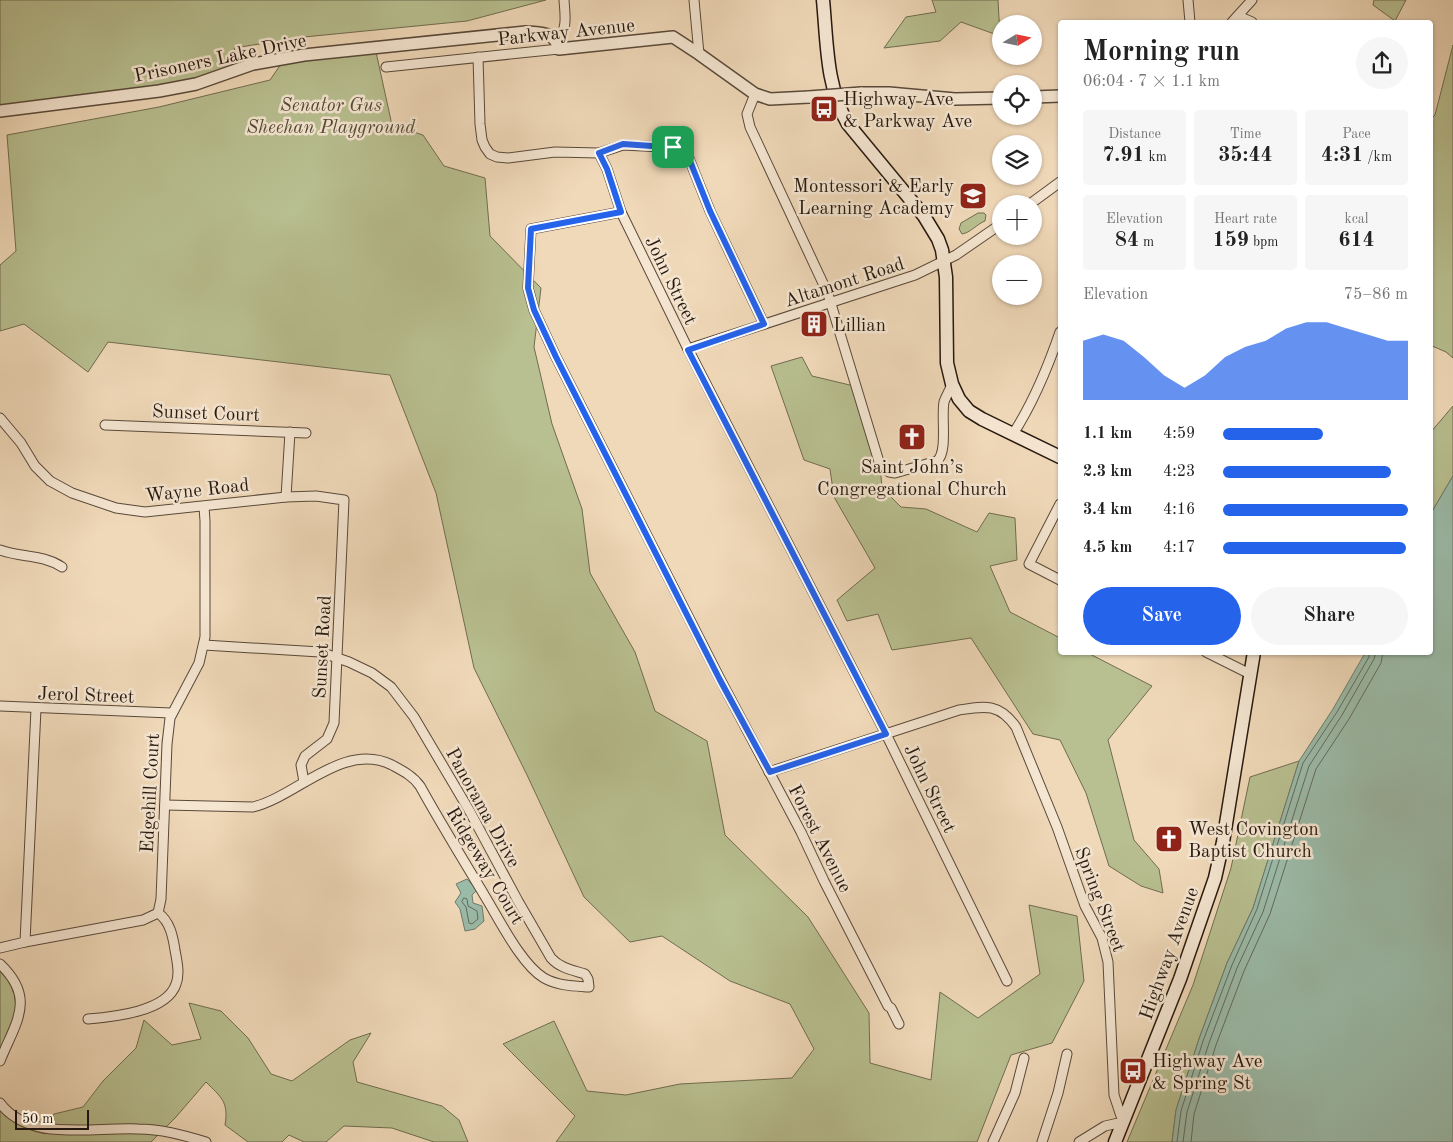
<!DOCTYPE html>
<meta charset="utf-8">
<style>
:root{--surface:#fff;--page:#f6f6f6;--text:#222;--muted:#767676;--accent:#2563eb}
body{margin:0;font-family:"Old Standard TT",serif;background:var(--page);color:var(--text);height:100vh;display:flex;flex-direction:column;font-size:19px;white-space:nowrap}
*{box-sizing:border-box;margin:0}
p{font-size:16px;color:var(--muted)}
.icon{flex:none;width:28px;height:28px;fill:none;stroke:currentColor;stroke-width:2;stroke-linecap:round;stroke-linejoin:round}
.map{position:relative;flex:1;overflow:hidden}
.side{position:absolute;left:1058px;top:20px;width:375px;height:635px;display:flex;flex-direction:column;background:var(--surface);border-radius:5px;box-shadow:0 1px 4px #0004}
.side>*{flex:none}
.needle{width:32px;rotate:80deg}
.tools{position:absolute;left:992px;top:15px;display:grid;gap:10px}
.tools a{display:grid;place-items:center;width:50px;height:50px;border-radius:50%;background:var(--surface);box-shadow:0 1px 4px #0004;font-size:25px}
.scale{position:absolute;left:15px;bottom:12px;width:74px;box-sizing:border-box;padding-left:5px;border:2px solid #27190f;border-top:0;font-size:14px;line-height:18px;white-space:nowrap;color:#27190f;-webkit-text-stroke:4px #f5e6d2;paint-order:stroke}
.pin{position:absolute;display:grid;place-items:center;width:42px;height:42px;color:#fff;margin:-21px;border-radius:10px;box-shadow:0 2px 8px #0006}
.round{display:grid;place-items:center;flex:none;width:52px;height:52px;border-radius:26px;background:var(--page)}
.overview{display:flex;align-items:center;justify-content:space-between;height:85px;padding:0 25px}
h1{font-size:28px;font-weight:800;line-height:38px}
.stats{display:grid;grid-template-columns:repeat(3,1fr);gap:8px;height:85px;padding:5px 25px}
.stats div{display:grid;align-content:center;border-radius:5px;background:var(--page);text-align:center}
.stats b{font-size:21px;font-weight:800}
.stats small{font-size:14px;font-weight:400}
.stats p{font-size:14px}
.chart{height:140px;padding:10px 25px}
.chart p{display:flex;justify-content:space-between}
.chart svg{width:100%;height:90px;margin-top:5px;fill:var(--accent);opacity:.7}
.primary-button{display:flex;gap:10px;margin-top:auto;padding:10px 25px}
.primary-button a{flex:1;height:58px;border-radius:30px;background:var(--accent);color:#fff;font-size:20px;font-weight:800;line-height:58px;text-align:center}
.primary-button a+a{background:var(--page);color:var(--text)}
ul{padding:0 25px;list-style:none;font-size:16px}
li{display:grid;grid-template-columns:80px 60px 1fr;align-items:center;height:38px}
li i{height:12px;border-radius:6px;background:var(--accent)}
.map>svg:first-child{display:block}
.green{fill:#b8bf90;stroke:#706c50}
.water{fill:#9bbba9;stroke:#6d7a6b}
.lines{fill:none;stroke-linecap:round;stroke-linejoin:round}
.shore{stroke:#616a5c;stroke-width:1}
.minor-casing{stroke:#59493a;stroke-width:11}
.tertiary-casing{stroke:#59493a;stroke-width:14}
.secondary-casing{stroke:#27190f;stroke-width:15}
.minor{stroke:#f5e6d2;stroke-width:9}
.tertiary{stroke:#f5e6d2;stroke-width:11}
.secondary{stroke:#f5e6d2;stroke-width:12}
.tertiary-bridge-casing{stroke:#59493a;stroke-width:14;stroke-linecap:butt}
.tertiary-bridge{stroke:#f5e6d2;stroke-width:11}
.route-casing{stroke:#fff;stroke-width:10}
.route{stroke:#2563eb;stroke-width:6}
.labels{text-anchor:middle;stroke-width:5;stroke-linejoin:round;paint-order:stroke}
.street-label{font-size:19px;fill:#27190f;stroke:#f5e6d2}
.poi-label{font-size:19px;fill:#27190f;stroke:#f5e6d2;text-anchor:start}
.park-label{font-size:19px;font-style:italic;fill:#524b36;stroke:#f5e6d2}
</style>
<div class="map">
<svg width="1453" height="1142" viewBox="0 0 1453 1142">
<rect width="100%" height="100%" fill="#f0d9b9"/>
<filter id="stains"><feTurbulence type="fractalNoise" baseFrequency=".004" numOctaves="4"/><feColorMatrix values="0 0 0 0 .2 0 0 0 0 .09 0 0 0 0 .02 0 0 0 .5 -.17"/></filter>
<radialGradient id="worn" r=".72"><stop offset=".6" stop-color="#630" stop-opacity="0"/><stop offset="1" stop-color="#630" stop-opacity=".3"/></radialGradient>
<g class="green">
<path d="M0 0H546L467 21 304 37 234 48 242 68 196 84 0 111Z"/>
<path d="M932 0H998L1000 36 961 22 940 41 884 48 906 17 936 12Z"/>
<path d="M1374 0H1406L1395 21 1373 5Z"/>
<path d="M1453 45V358L1446 352 1430 345V120L1435 115Z"/>
<path d="M376 52 392 125 423 135 444 166 485 178 490 236 541 288 534 347 552 424 582 509 590 573 635 652 655 711 707 741 725 835 808 917 869 1013 870 1063 931 1080 940 992 978 1018 1040 974 1029 905 1077 916 1084 981 1052 1043 1011 1055 977 1142H556L575 1116 503 1044 554 1021 587 1091 626 1095 680 1084 792 1078 814 1049 790 1004 730 981 662 936 630 942 584 897 527 775 474 668 436 493 390 375 108 342 88 372 24 324 0 331V265L16 251 7 135 159 107 270 80 281 64Z"/>
<path d="M978 213H984L986 215 985 221C977 224 970 233 962 234L959 229 961 223Z"/>
<path d="M802 357 812 376 854 386 880 465 882 488 901 507 926 509 977 532 989 513 1015 518 1017 560 990 566 1010 612 1060 638V652L1088 653 1152 686 1108 740 1134 840 1159 869 1163 893 1141 886 1109 866 1086 793 1060 740 1033 734 971 638 892 650 878 614 847 621 837 600 875 568 834 497 830 469 804 460 771 366Z"/>
<path d="M1453 406V476L1430 515V433Z"/>
<path d="M1299 761 1253 908 1227 963 1199 1039 1176 1110 1172 1142H1127L1193 985 1231 868 1250 777Z"/>
<path d="M0 964 10 974 20 1005 0 1061Z"/>
<path d="M189 1003 221 1011 248 1038 271 1074 292 1081 350 1040 371 1033 353 1062 357 1082 442 1106 459 1120 468 1142H434L392 1128 344 1126 326 1142H304L289 1135 282 1142H248L225 1125C229 1102 221 1097 206 1082L176 1117 151 1142H0V1103C12 1125 22 1128 45 1134L54 1114 83 1107 103 1081 136 1048 144 1020 172 1045 201 1039Z"/>
</g>
<g class="water">
<path d="M1453 476V1142H1172L1176 1110 1199 1039 1227 963 1253 908 1299 761 1333 709 1365 653 1430 652V515Z"/>
<path d="M467 879 477 890 472 895 473 903 482 906 484 921 475 929 465 931 460 909 455 902 461 893 456 884Z"/>
</g>
<g class="lines">
<g class="shore">
<path d="M464 898 467 899 468 906 477 911 478 919 472 924 469 923 466 907 462 902Z"/>
<path d="M1177 1142 1181 1111 1203 1041 1232 965 1257 909 1303 763 1337 712 1369 657V652"/>
<path d="M1183 1142 1187 1112 1209 1043 1237 968 1263 912 1309 766 1342 715 1374 659 1376 652"/>
<path d="M1191 1142 1194 1114 1216 1045 1244 971 1270 914 1316 769 1349 719 1381 663 1383 652"/>
</g>
<defs>
<g id="minor">
<path d="M694 0 699 54"/>
<path d="M1188 0 1190 22"/>
<path d="M1238 16 1252 22"/>
<path d="M1232 22 1252 0"/>
<path d="M557 41C568 29 565 15 564 0"/>
<path d="M478 57 480 124 482 140 485 147 490 154 497 157 508 158 555 152 599 153 623 145 681 148 688 156 710 211 764 324"/>
<path d="M386 67 559 49"/>
<path d="M755 94 747 114 750 127 828 294 880 465 889 472 895 473 937 461C948 452 941 417 944 402 946 396 950 390 952 384"/>
<path d="M599 153 607 169 621 212 688 349 886 734 1007 981"/>
<path d="M1030 204 1060 182"/>
<path d="M621 212 531 229 528 288 534 310 556 357 720 679 801 832 824 881 888 1006 891 1008 899 1024"/>
<path d="M688 349 915 275 956 255 1001 224"/>
<path d="M0 418 21 443 35 466 50 481 72 493 116 508 145 512 286 497 316 496 344 500 334 723 327 739 305 756 301 765 304 782"/>
<path d="M105 425 306 433"/>
<path d="M1013 434C1033 403 1048 367 1060 332"/>
<path d="M286 497 290 432"/>
<path d="M1060 504 1029 564 1060 580"/>
<path d="M0 550C22 558 42 554 62 567"/>
<path d="M1206 652 1250 674"/>
<path d="M0 706 171 713"/>
<path d="M769 772 959 710C985 706 999 703 1016 727L1057 827 1085 906 1102 938 1108 962 1114 1095 1123 1122 1105 1126 1079 1142"/>
<path d="M165 805 253 807C298 796 343 741 392 765 403 771 413 776 420 786 441 824 464 861 486 898 500 921 522 965 544 978 558 986 574 986 589 987L588 979 585 974C572 970 560 968 551 958L518 901 469 810 414 717 391 687 372 673 349 662 320 652 204 645"/>
<path d="M158 913 161 899 167 744 170 718 199 663 205 637V521L204 507"/>
<path d="M25 942 36 709"/>
<path d="M0 948 25 942 143 920 158 913"/>
<path d="M0 964C37 999 15 1023 0 1061"/>
<path d="M88 1019C112 1017 167 1012 176 984 180 974 177 961 175 950 173 937 170 921 158 913"/>
<path d="M0 1103C29 1142 90 1127 138 1129 161 1129 183 1135 206 1142"/>
<path d="M993 1142 1015 1093 1024 1058"/>
<path d="M1042 1142 1058 1093 1067 1054"/>
</g>
<g id="tertiary">
<path d="M861 93H889L955 99 1001 98"/>
<path d="M1034 97 1060 96"/>
<path d="M0 111 159 91 196 84 253 64 304 55 526 32C542 33 555 32 559 49L673 37 699 54 755 94 770 99 809 97"/>
</g>
<g id="secondary">
<path d="M823 0C827 41 826 88 848 124L924 216 938 239 942 250 946 277 947 363 952 384 959 399 969 411 982 419 1060 457"/>
<path d="M1115 1142 1180 979 1215 878 1223 842 1254 652"/>
</g>
</defs>
<use href="#minor" class="minor-casing"/>
<use href="#tertiary" class="tertiary-casing"/>
<use href="#secondary" class="secondary-casing"/>
<use href="#minor" class="minor"/>
<use href="#tertiary" class="tertiary"/>
<use href="#secondary" class="secondary"/>
<defs>
<path id="tertiary-bridge" d="M809 97 861 93"/>
</defs>
<use href="#tertiary-bridge" class="tertiary-bridge-casing"/>
<use href="#tertiary-bridge" class="tertiary-bridge"/>
</g>
<g class="lines">
<defs>
<path id="route" d="M623 144 681 148 688 156 710 211 764 324 688 350 886 734 770 772 720 680 556 357 534 310 528 288 531 229 621 212 607 169 599 153Z"/>
</defs>
<use href="#route" class="route-casing"/>
<use href="#route" class="route"/>
</g>
<defs>
<symbol id="bus-square" viewBox="-11 -11 22 22"><rect x="-9" y="-9" width="18" height="18" rx="4" fill="#8f2418" stroke="#f5e6d2"/><path d="M-5-6H5V4H4V6H2V4H-2V6H-4V4H-5ZM-3.5-4V0h7V-4ZM-3.5 1.2v1.5H-2V1.2ZM2 1.2v1.5H3.5V1.2Z" fill="#fff"/></symbol>
<symbol id="school-square" viewBox="-11 -11 22 22"><rect x="-9" y="-9" width="18" height="18" rx="4" fill="#8f2418" stroke="#f5e6d2"/><path d="M0-5L7-2L0 1L-7-2ZM-4 1L0 2.5L4 1V4Q0 6-4 4Z" fill="#fff"/></symbol>
<symbol id="building-square" viewBox="-11 -11 22 22"><rect x="-9" y="-9" width="18" height="18" rx="4" fill="#8f2418" stroke="#f5e6d2"/><path d="M-4-6H4V6H1V3H-1V6H-4ZM-2.5-4.3h1.7v1.8h-1.7ZM.8-4.3h1.7v1.8H.8ZM-2.5-1h1.7V.8h-1.7ZM.8-1h1.7V.8H.8Z" fill="#fff"/></symbol>
<symbol id="church-square" viewBox="-11 -11 22 22"><rect x="-9" y="-9" width="18" height="18" rx="4" fill="#8f2418" stroke="#f5e6d2"/><path d="M-1.2-6h2.4v3.5h3.3v2.4h-3.3V6h-2.4V-.1h-3.3v-2.4h3.3Z" fill="#fff"/></symbol>
</defs>
<g fill-rule="evenodd">
<use href="#bus-square" x="808" y="93" width="32" height="32"/>
<use href="#school-square" x="957" y="180" width="32" height="32"/>
<use href="#building-square" x="798" y="308" width="32" height="32"/>
<use href="#church-square" x="896" y="421" width="32" height="32"/>
<use href="#church-square" x="1153" y="823" width="32" height="32"/>
<use href="#bus-square" x="1117" y="1055" width="32" height="32"/>
</g>
<g class="labels">
<g class="street-label">
<text transform="translate(566 31) rotate(-6)" y="7">Parkway Avenue</text>
<text transform="translate(220 57) rotate(-12)" y="7">Prisoners Lake Drive</text>
<text transform="translate(672 280) rotate(64)" y="7">John Street</text>
<text transform="translate(844 281) rotate(-18)" y="7">Altamont Road</text>
<text transform="translate(206 412) rotate(2)" y="7">Sunset Court</text>
<text transform="translate(197 489) rotate(-6)" y="7">Wayne Road</text>
<text transform="translate(321 647) rotate(-87)" y="7">Sunset Road</text>
<text transform="translate(86 694) rotate(2)" y="7">Jerol Street</text>
<text transform="translate(931 788) rotate(64)" y="7">John Street</text>
<text transform="translate(149 793) rotate(-87)" y="7">Edgehill Court</text>
<text transform="translate(484 807) rotate(61)" y="7">Panorama Drive</text>
<text transform="translate(821 838) rotate(63)" y="7">Forest Avenue</text>
<text transform="translate(486 865) rotate(59)" y="7">Ridgeway Court</text>
<text transform="translate(1101 899) rotate(69)" y="7">Spring Street</text>
<text transform="translate(1168 953) rotate(-70)" y="7">Highway Avenue</text>
</g>
<g class="poi-label">
<text x="843" y="105">Highway Ave<tspan x="843" dy="22">&amp; Parkway Ave</tspan></text>
<text x="954" y="192" text-anchor="end">Montessori &amp; Early<tspan x="954" dy="22">Learning Academy</tspan></text>
<text x="833" y="331">Lillian</text>
<text x="912" y="473" text-anchor="middle">Saint John’s<tspan x="912" dy="22">Congregational Church</tspan></text>
<text x="1188" y="835">West Covington<tspan x="1188" dy="22">Baptist Church</tspan></text>
<text x="1152" y="1067">Highway Ave<tspan x="1152" dy="22">&amp; Spring St</tspan></text>
</g>
<g class="park-label">
<text x="331" y="111">Senator Gus<tspan x="331" dy="22">Sheehan Playground</tspan></text>
</g>
</g>
<rect width="100%" height="100%" filter="url(#stains)"/>
<rect width="100%" height="100%" fill="url(#worn)"/>
</svg>
<div class="tools">
<a><svg class="needle" viewBox="-14 -14 28 28"><path d="M0-13l5 13h-10z" fill="#e53935"/><path d="M0 13l5-13h-10z" fill="#767676"/></svg></a>
<a><svg class="icon" aria-label="locate" viewBox="0 0 24 24"><circle cx="12" cy="12" r="6"/><path d="M12 2v4M12 18v4M2 12h4M18 12h4"/></svg></a>
<a><svg class="icon" aria-label="layers" viewBox="0 0 24 24"><path d="M12 4l9 5-9 5-9-5zM3 14l9 5 9-5"/></svg></a>
<a>+</a>
<a>−</a>
</div>
<div class="scale">50 m</div>
<div class="pin" style="left:673px;top:147px;background:#1e9e55"><svg class="icon" aria-label="arrive" viewBox="0 0 24 24"><path d="M6 21V4h12l-3 4 3 4H6"/></svg></div>
<section class="side">
<div class="overview"><div><h1>Morning run</h1><p>06:04 · 7 × 1.1 km</p></div><a class="round"><svg class="icon" aria-label="share" viewBox="0 0 24 24"><path d="M12 15V3M7 8l5-5 5 5M5 13v7h14v-7"/></svg></a></div>
<div class="stats">
<div><p>Distance</p><b>7.91<small> km</small></b></div>
<div><p>Time</p><b>35:44</b></div>
<div><p>Pace</p><b>4:31<small> /km</small></b></div>
</div>
<div class="stats">
<div><p>Elevation</p><b>84<small> m</small></b></div>
<div><p>Heart rate</p><b>159<small> bpm</small></b></div>
<div><p>kcal</p><b>614</b></div>
</div>
<div class="chart"><p><span>Elevation</span>75–86 m</p>
<svg viewBox="0 0 160 44" preserveAspectRatio="none"><path d="M0 44V15L10 12L20 15L30 23L40 32L50 38L60 32L70 23L80 18L90 15L100 9L110 6L120 6L130 9L140 12L150 15L160 15V44z"/></svg>
</div>
<ul>
<li><b>1.1 km</b>4:59<i style="width:54%"></i></li>
<li><b>2.3 km</b>4:23<i style="width:91%"></i></li>
<li><b>3.4 km</b>4:16<i style="width:100%"></i></li>
<li><b>4.5 km</b>4:17<i style="width:99%"></i></li>
</ul>
<div class="primary-button"><a>Save</a><a>Share</a></div>
</section>
</div>
